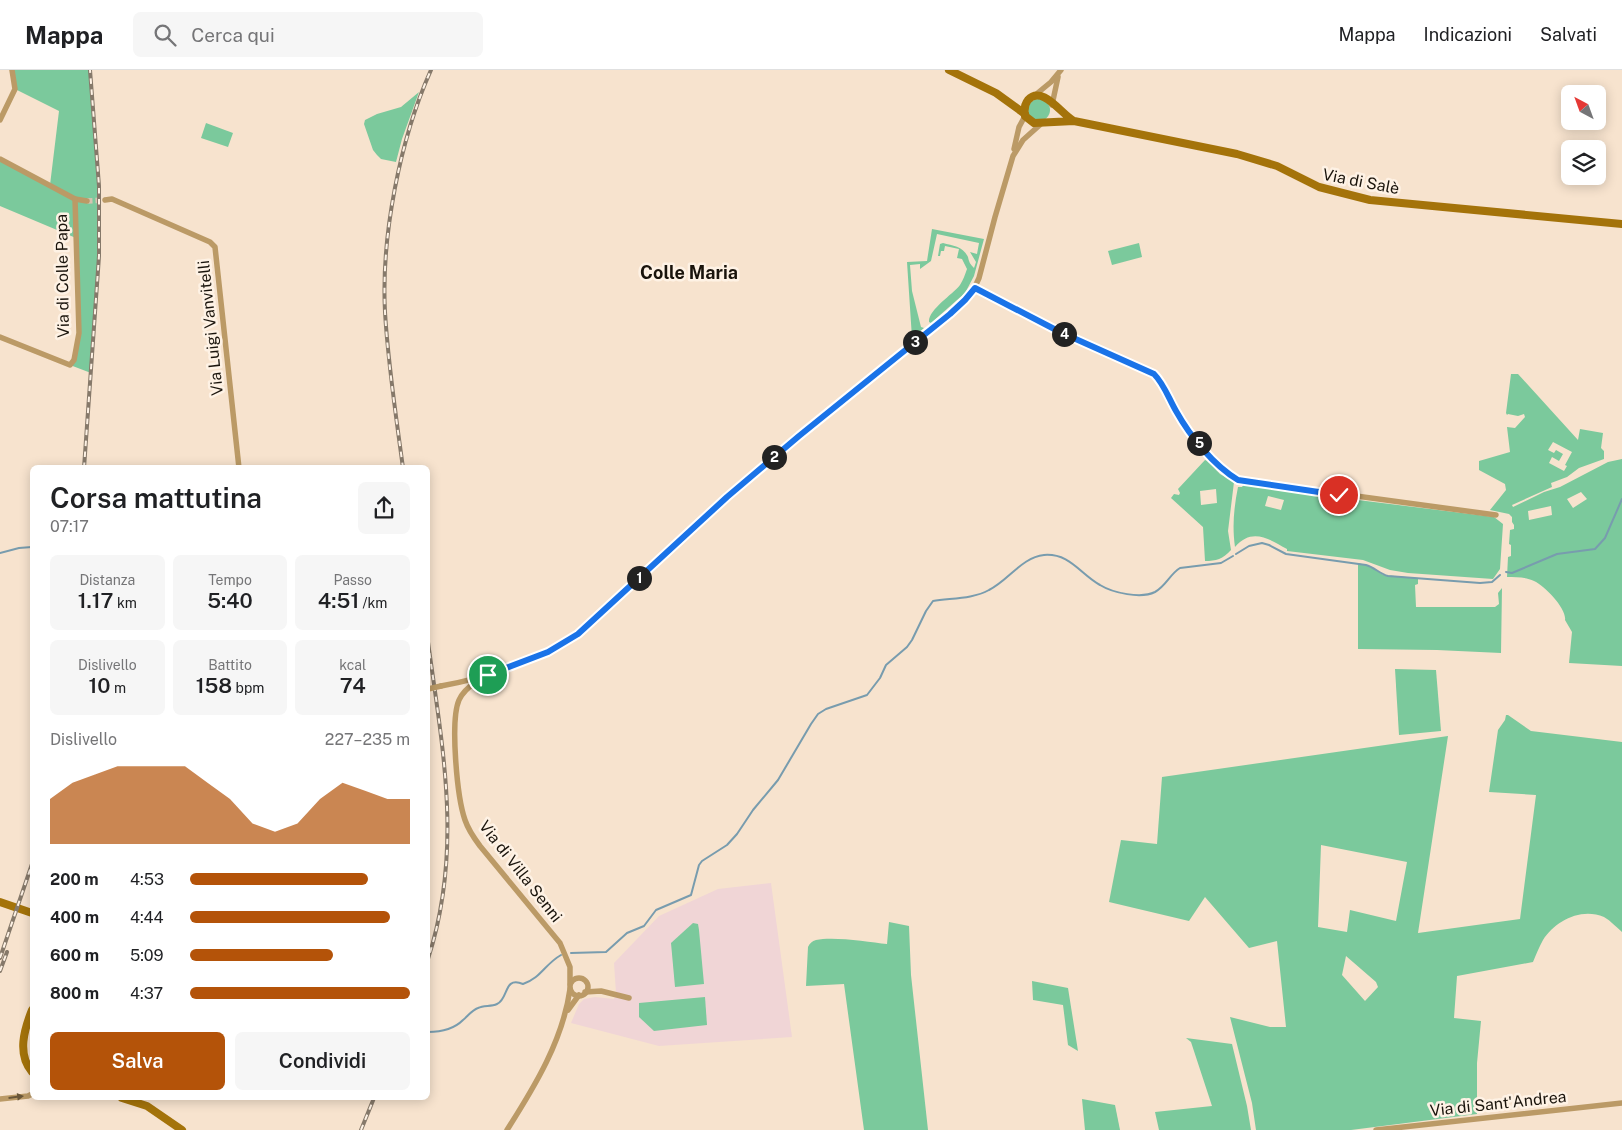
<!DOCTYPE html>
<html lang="it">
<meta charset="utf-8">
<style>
:root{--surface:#fff;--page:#f6f6f6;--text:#202124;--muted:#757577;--line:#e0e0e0;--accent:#b45309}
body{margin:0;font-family:"Public Sans",sans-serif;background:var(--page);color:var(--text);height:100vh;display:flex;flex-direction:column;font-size:19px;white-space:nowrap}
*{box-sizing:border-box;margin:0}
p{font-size:16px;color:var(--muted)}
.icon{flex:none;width:28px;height:28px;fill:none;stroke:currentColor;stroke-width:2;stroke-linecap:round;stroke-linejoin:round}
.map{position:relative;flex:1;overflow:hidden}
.sheet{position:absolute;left:30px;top:395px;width:400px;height:635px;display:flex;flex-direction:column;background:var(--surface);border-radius:8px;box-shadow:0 2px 12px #0003}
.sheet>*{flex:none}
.needle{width:32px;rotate:319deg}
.tools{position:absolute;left:1561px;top:15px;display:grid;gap:10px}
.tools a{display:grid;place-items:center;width:45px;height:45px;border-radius:8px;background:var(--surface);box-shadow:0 2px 12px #0003;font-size:25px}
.pin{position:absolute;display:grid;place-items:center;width:42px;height:42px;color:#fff;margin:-21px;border:2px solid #fff;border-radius:50%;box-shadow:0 1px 5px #0007}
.km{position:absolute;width:25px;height:25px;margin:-12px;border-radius:50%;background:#222;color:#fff;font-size:14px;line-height:25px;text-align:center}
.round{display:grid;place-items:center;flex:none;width:52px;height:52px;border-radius:8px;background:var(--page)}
.headline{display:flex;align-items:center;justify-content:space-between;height:85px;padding:0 20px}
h1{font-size:28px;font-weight:600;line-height:38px}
.metrics{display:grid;grid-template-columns:repeat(3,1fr);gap:8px;height:85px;padding:5px 20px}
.metrics div{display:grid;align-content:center;border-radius:8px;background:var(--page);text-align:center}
.metrics b{font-size:21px;font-weight:600}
.metrics small{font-size:14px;font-weight:400}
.metrics p{font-size:14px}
.chart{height:140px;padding:10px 20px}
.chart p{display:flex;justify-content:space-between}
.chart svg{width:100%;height:90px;margin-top:5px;fill:var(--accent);opacity:.7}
.button{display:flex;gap:10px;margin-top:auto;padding:10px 20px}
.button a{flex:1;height:58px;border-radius:8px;background:var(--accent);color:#fff;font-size:20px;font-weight:600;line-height:58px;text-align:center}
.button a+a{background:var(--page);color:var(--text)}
ul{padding:0 20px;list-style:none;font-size:16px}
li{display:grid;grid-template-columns:80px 60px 1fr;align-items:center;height:38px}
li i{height:12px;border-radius:6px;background:var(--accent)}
header{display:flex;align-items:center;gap:30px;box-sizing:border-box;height:70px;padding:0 25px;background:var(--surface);border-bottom:1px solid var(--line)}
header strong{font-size:24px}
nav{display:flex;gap:28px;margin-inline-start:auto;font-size:18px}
.search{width:350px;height:45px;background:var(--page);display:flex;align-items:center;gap:12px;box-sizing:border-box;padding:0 18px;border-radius:8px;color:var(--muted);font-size:19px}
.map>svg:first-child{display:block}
.industrial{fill:#f0d5d6}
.green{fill:#7bc99c;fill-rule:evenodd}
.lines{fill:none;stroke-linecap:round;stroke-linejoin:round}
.stream{stroke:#789cae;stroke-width:2}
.street-tunnel{stroke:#d6c4b1;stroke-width:5.5;stroke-dasharray:5.5 3;stroke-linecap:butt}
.street{stroke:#bb9a66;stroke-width:5.5}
.secondary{stroke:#a4730a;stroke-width:8}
.rail-casing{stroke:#86796a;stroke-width:4}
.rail{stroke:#fef2e5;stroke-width:2;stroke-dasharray:5.5;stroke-linecap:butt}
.street-bridge{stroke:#bb9a66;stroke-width:5.5}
.oneway{fill:#6a5739}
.route-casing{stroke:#fff;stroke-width:10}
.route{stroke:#1a73e8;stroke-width:6}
.labels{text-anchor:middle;stroke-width:5;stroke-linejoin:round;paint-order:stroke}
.street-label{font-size:16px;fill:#1a140c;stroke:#fef2e5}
.neighbourhood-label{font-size:18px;font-weight:bold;fill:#1a140c;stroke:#fef2e5}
</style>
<header>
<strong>Mappa</strong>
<div class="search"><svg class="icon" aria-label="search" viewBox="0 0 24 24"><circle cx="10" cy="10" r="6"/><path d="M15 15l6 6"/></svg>Cerca qui</div>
<nav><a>Mappa</a><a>Indicazioni</a><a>Salvati</a></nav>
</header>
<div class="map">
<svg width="1622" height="1060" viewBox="0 0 1622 1060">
<rect width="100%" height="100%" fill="#f7e3ce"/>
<path class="industrial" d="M771 813 792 967 659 976 571 953 579 934 584 929 595 927 614 929 616 923 614 893 659 846 718 819Z"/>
<g class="green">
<path d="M12 0H90L99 116V186L91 303 70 295 79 263 76 168 0 136V89L50 115 59 41 15 19Z"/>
<path d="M419 22 402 69 396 92 381 89 377 85 373 80 364 54 365 50 377 44 401 37Z"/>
<circle cx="1039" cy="40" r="11"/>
<path d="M206 53 233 63 228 77 201 68Z"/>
<path d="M932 159 984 169 974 206 965 223 931 253 929 252C928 240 952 225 960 215 963 210 965 205 967 199L962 189 957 188 959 179 945 176 944 181H941L940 186H938L940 174 943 173C953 176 963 176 968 187 969 192 970 194 974 198L976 192 970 182 977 184 979 173 937 164 931 191 920 199V194L910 195 912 221 921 257 924 258 912 268 907 192 927 191Z"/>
<path d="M1139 173 1142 187 1112 195 1108 181Z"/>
<path d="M1511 304H1518L1578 370 1580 359 1603 363 1601 378 1604 381V389L1579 398 1567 407 1551 413 1552 417 1512 435 1513 437 1544 422 1560 417 1608 392 1622 389V596L1569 593 1572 562 1565 550C1567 539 1545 516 1534 511 1526 507 1516 507 1507 507L1508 487 1511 486V475L1509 474 1510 460 1514 459V455L1512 452V447L1509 444 1490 440 1506 420 1505 414 1479 400V391L1510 382 1507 357 1515 358 1525 347 1524 344 1518 346 1508 344 1507 345 1506 343ZM1553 372 1572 382 1565 395 1567 396 1564 401 1549 393 1552 387 1559 391 1563 384 1556 380 1554 383 1548 380ZM1581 422 1587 429 1573 438 1567 429ZM1551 436 1552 445 1529 450 1528 441Z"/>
<path d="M1205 390 1208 391 1220 404 1234 412 1228 461 1231 480C1223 489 1216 491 1205 491L1203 457 1171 428 1174 424 1179 425 1180 423 1178 419ZM1216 419 1217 433 1201 435 1200 421Z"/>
<path d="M1244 414 1329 426 1340 432 1342 428 1494 447 1503 454 1500 499 1493 509 1408 503 1390 500 1363 490 1287 481V479C1269 469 1252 457 1235 477 1232 456 1234 437 1238 417H1242ZM1268 426 1284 430 1281 440 1265 436Z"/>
<path d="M1358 493 1372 497 1383 505 1418 508V514L1415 515 1416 537H1495L1499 534 1498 523 1502 518 1501 583 1437 580 1358 579Z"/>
<path d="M1395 599 1436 600 1441 661 1399 665Z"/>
<path d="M1506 645H1508L1531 661 1622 672V862C1616 857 1611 851 1604 847 1581 837 1555 851 1543 870 1539 877 1536 885 1533 892L1457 906 1454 948 1481 951 1477 993V1044L1351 1060H1256L1252 1033 1230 947 1270 957H1286L1277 871 1249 878 1205 827 1189 851 1109 832 1121 770 1157 774 1162 707 1448 666 1418 863 1520 849 1536 725 1489 722 1498 660 1505 650ZM1321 775 1407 792 1396 851 1350 840 1347 862 1318 857ZM1346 886 1376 912 1378 917 1365 931 1342 905Z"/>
<path d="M889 852 909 856 911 905 928 1060H864L844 914 806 916 808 877C810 873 812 871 816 870 833 866 869 872 887 874Z"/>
<path d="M693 853 698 854 699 860 704 914 675 917 671 873Z"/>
<path d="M1032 911 1068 918 1078 981 1068 975 1063 935 1033 930Z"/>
<path d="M705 927 707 955 654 961 639 947V933Z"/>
<path d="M1186 968 1232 974 1247 1036 1251 1060H1159L1155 1042 1212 1036 1191 972Z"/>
<path d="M1082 1029 1115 1035 1120 1060H1085Z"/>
</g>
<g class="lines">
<g class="stream">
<path d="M0 483 19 478 32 477"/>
<path d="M1236 484 1249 476 1262 473 1269 475 1286 484 1366 495C1374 497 1380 504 1388 506L1480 513 1492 512 1500 505"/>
<path d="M1506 502 1512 503 1557 484 1595 479 1605 468 1622 429"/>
<path d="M571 883 606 882 627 863 644 856 656 840 691 825 699 795 702 791 727 775 737 764 753 740 778 710 811 654 818 644 826 639 867 625 880 608 886 595 907 577 912 570 926 541 933 531C951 528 973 529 989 520 1008 511 1022 487 1044 485 1070 483 1080 504 1100 515 1113 523 1141 529 1155 522 1166 516 1170 504 1180 498L1221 493 1233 486"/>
<path d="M428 962C440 962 454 959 463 950 468 946 472 940 478 938 484 935 491 937 497 934 509 929 503 906 523 914 541 908 545 894 561 885"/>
</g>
<path class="street-tunnel" d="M87 131 105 130"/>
<g class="street">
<path d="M1034 26 1051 12 1061 0"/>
<path d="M1052 35 1058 7"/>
<path d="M0 50 15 19 12 0"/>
<path d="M1014 79 1019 57 1025 46"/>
<path d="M0 89 75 129 87 131"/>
<path d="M105 130 112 129 210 172 215 177 239 398"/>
<path d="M975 218 1066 265 1154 304C1165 315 1170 331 1178 344 1192 368 1214 396 1238 410L1496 445"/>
<path d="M0 267 70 295 74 290 79 263 75 129"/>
<path d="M478 610C471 615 463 621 459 630 450 651 457 727 465 750 468 759 474 768 480 776L560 873 570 897V914"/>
<path d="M441 616C495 606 552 588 594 550L727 427 799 366 959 236 973 221 979 208 995 147 1013 86 1023 70 1042 53"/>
<circle cx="579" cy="917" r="9"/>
<path d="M585 922 601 921 629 928"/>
<path d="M568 940 579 925"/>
<path d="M0 1029 28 1026 32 1024"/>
<path d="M507 1060C535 1016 563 970 570 919"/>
<path d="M1376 1060 1622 1033"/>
</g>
<g class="secondary">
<path d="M949 0 996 23 1025 44"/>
<path d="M1074 51C1062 45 1042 14 1028 30 1024 35 1024 40 1025 46L1034 53 1074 51 1237 84 1277 96 1319 117 1370 130 1622 154"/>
<path d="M0 832 32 843"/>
<path d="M32 940C24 960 17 984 32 1002"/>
<path d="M122 1028 147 1036 182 1060"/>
</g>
<defs>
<g id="rail">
<path d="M84 398 99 186V116L90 0"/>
<path d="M403 398C396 346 388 294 385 242 381 166 400 69 431 0"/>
<path d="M428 572C443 681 463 780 428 889"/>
<path d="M0 888 32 794"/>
<path d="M0 901 7 882"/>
<path d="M361 1060 374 1028"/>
</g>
</defs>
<use href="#rail" class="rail-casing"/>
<use href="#rail" class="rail"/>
<path class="street-bridge" d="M428 619 441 616"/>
</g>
<defs><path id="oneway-solid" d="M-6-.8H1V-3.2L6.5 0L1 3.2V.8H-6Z" transform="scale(1.25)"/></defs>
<use class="oneway" href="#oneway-solid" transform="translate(16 1027) rotate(-7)"/>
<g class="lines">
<defs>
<path id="route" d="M488 605 548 582 578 564 727 427 799 366 950 244 965 230 975 218 1060 262 1154 304C1164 314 1169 329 1176 341 1190 366 1213 395 1238 410L1339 425"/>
</defs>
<use href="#route" class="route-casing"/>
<use href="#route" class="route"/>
</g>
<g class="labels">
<g class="street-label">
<text transform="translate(1361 111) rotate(11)" y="6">Via di Salè</text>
<text transform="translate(62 206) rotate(-91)" y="6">Via di Colle Papa</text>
<text transform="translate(210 258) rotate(-96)" y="6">Via Luigi Vanvitelli</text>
<text transform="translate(521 801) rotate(52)" y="6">Via di Villa Senni</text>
<text transform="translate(1498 1033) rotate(-6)" y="6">Via di Sant'Andrea</text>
</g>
<g class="neighbourhood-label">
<text x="689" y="209">Colle Maria</text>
</g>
</g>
</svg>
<div class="tools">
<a><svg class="needle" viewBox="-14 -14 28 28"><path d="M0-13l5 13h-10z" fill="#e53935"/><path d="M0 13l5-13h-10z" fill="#757577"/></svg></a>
<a><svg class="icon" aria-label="layers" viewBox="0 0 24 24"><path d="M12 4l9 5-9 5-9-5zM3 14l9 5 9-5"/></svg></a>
</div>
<div class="pin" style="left:488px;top:605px;background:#1e9e55"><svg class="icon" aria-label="arrive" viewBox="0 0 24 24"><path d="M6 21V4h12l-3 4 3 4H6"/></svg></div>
<div class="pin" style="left:1339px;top:425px;background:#d93025"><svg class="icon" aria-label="check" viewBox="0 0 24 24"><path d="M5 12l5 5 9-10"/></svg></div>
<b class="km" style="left:639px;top:508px">1</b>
<b class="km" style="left:774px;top:387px">2</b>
<b class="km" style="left:915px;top:272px">3</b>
<b class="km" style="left:1064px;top:264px">4</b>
<b class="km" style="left:1199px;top:373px">5</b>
<section class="sheet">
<div class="headline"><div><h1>Corsa mattutina</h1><p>07:17</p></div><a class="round"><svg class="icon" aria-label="share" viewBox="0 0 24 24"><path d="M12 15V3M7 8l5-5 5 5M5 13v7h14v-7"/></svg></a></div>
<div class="metrics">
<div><p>Distanza</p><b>1.17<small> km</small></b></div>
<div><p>Tempo</p><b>5:40</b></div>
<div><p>Passo</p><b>4:51<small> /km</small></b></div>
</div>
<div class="metrics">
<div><p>Dislivello</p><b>10<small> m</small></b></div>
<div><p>Battito</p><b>158<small> bpm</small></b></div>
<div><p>kcal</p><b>74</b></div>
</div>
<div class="chart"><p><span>Dislivello</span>227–235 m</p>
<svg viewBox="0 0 160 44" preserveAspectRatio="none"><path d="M0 44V22L10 14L20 10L30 6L40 6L50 6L60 6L70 14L80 22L90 34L100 38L110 34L120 22L130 14L140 18L150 22L160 22V44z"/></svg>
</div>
<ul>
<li><b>200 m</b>4:53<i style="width:81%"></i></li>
<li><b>400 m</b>4:44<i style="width:91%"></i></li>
<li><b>600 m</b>5:09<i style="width:65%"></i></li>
<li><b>800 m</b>4:37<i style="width:100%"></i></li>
</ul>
<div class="button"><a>Salva</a><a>Condividi</a></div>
</section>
</div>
